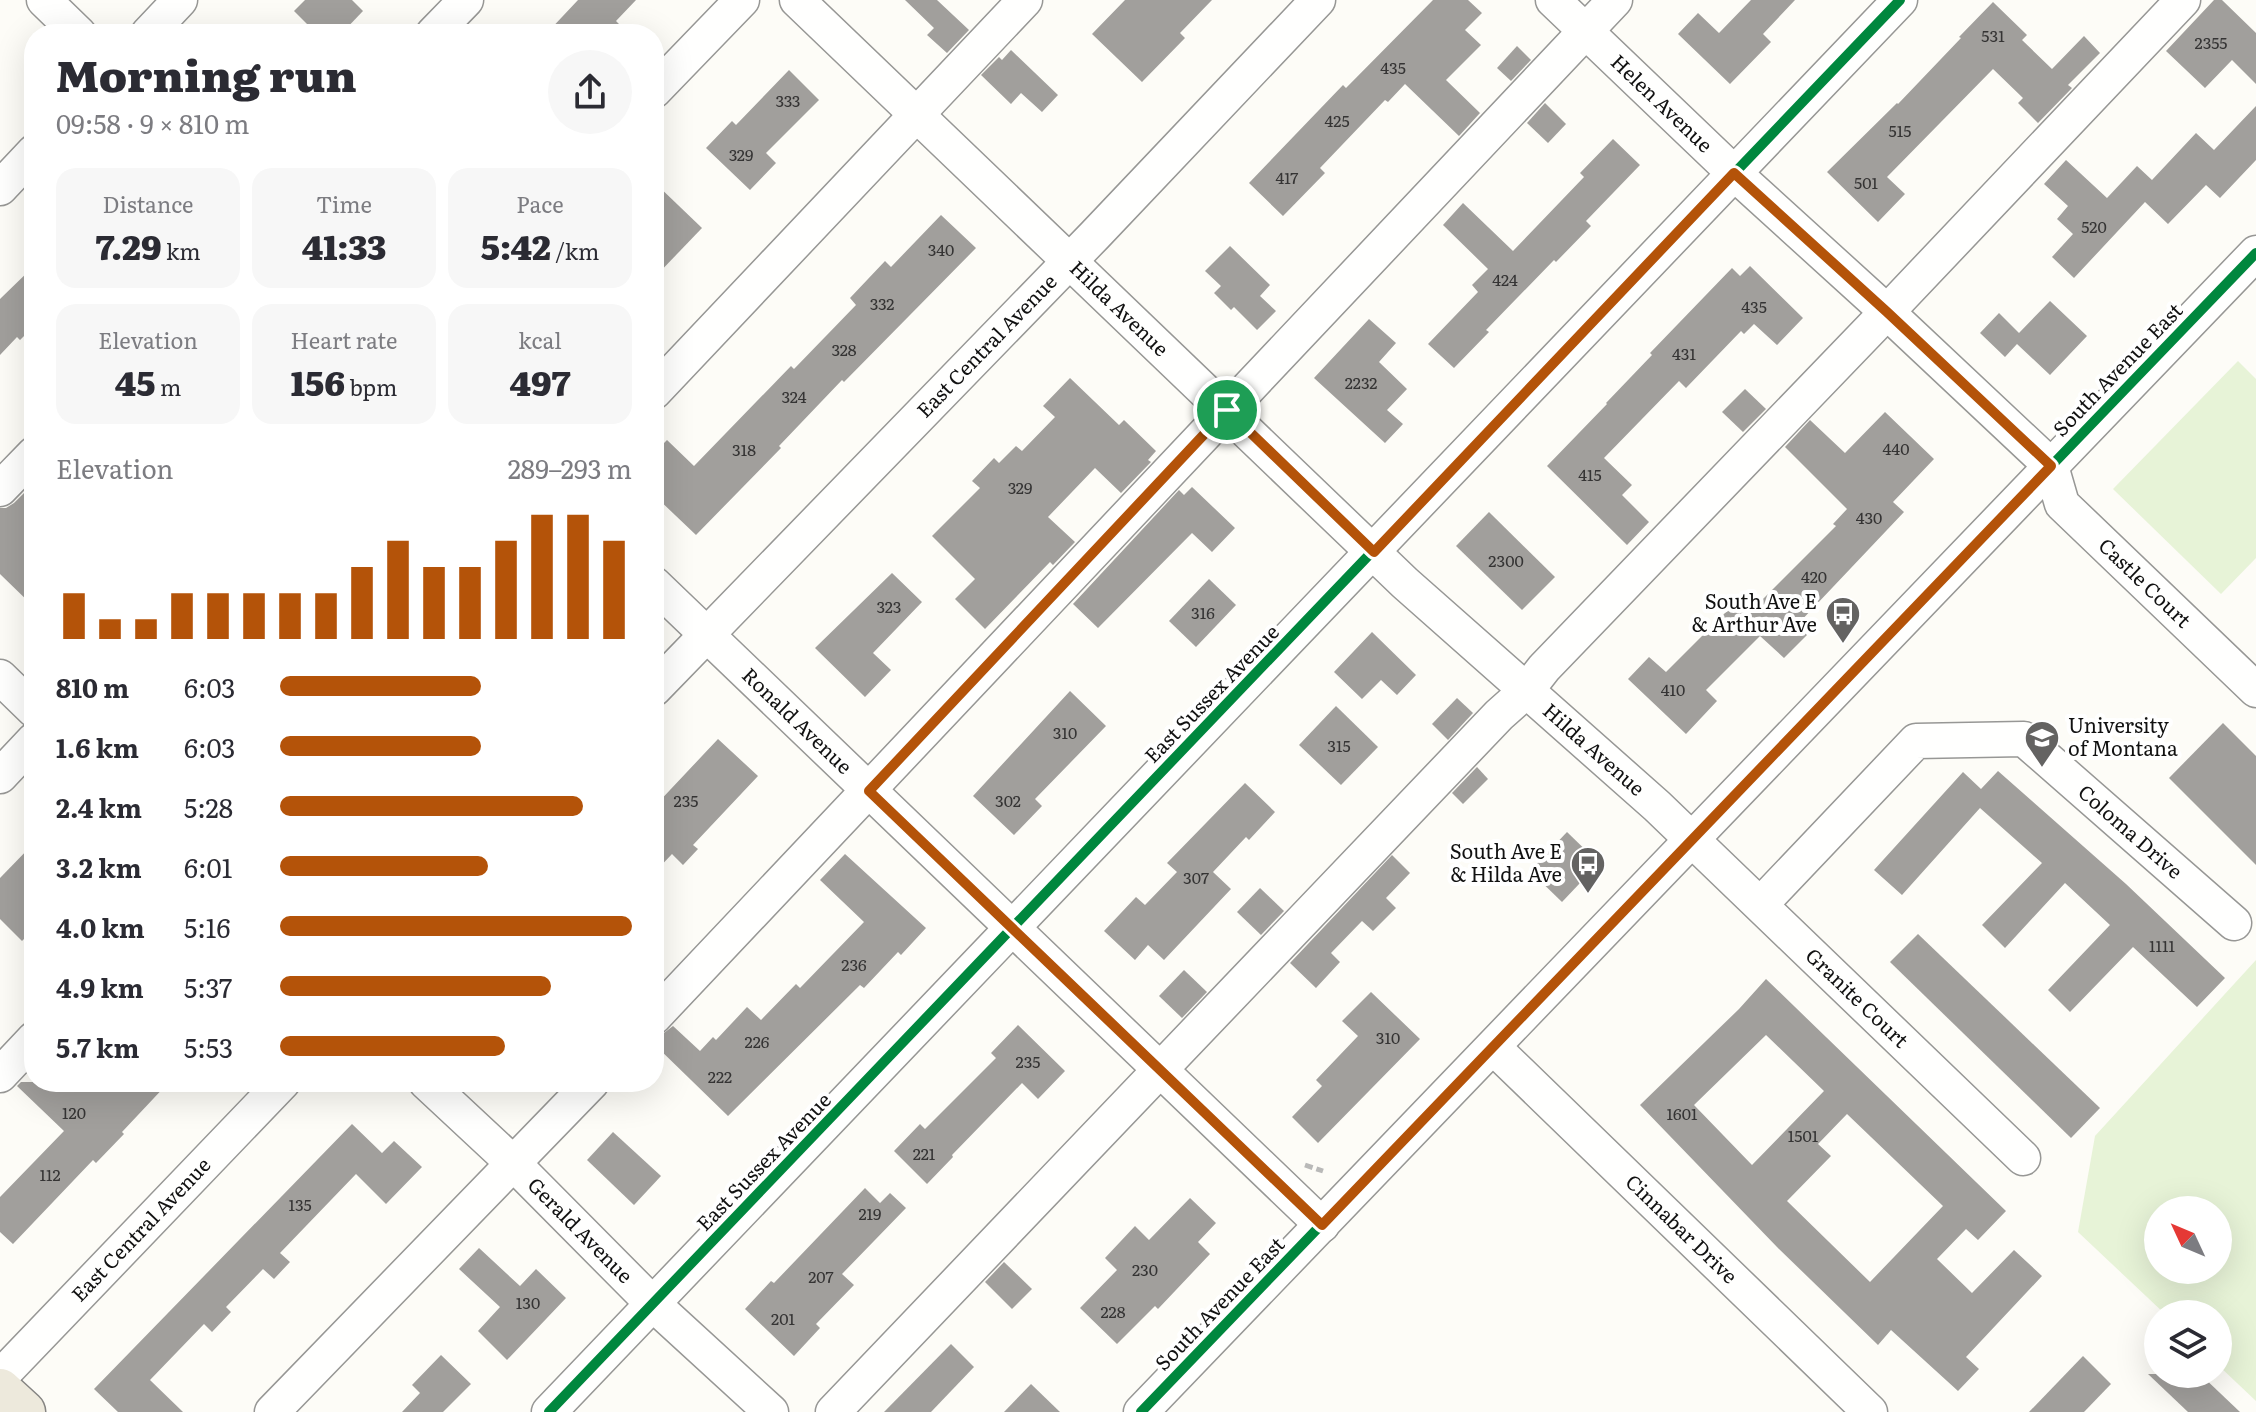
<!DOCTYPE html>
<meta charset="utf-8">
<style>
:root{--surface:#fff;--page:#f7f7f7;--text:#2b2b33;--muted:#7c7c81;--accent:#b45309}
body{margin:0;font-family:Literata,serif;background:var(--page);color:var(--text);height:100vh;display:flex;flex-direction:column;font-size:30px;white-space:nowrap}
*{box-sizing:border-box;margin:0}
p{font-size:26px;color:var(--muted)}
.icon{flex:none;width:44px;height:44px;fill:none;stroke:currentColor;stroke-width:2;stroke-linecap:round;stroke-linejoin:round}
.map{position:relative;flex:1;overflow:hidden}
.panel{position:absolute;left:24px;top:24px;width:640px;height:1068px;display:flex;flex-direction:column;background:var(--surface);border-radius:32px;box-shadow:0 8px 32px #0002}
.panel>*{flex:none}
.needle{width:52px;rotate:314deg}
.tools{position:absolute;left:2144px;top:1196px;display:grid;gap:16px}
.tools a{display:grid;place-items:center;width:88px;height:88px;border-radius:50%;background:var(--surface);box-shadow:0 8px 32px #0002;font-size:40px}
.pin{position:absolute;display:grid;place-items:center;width:68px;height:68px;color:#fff;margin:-34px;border:4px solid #fff;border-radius:50%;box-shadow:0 2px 8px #0007}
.round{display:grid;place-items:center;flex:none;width:84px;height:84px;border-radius:42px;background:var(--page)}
.head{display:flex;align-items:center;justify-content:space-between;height:136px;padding:0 32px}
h1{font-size:44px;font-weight:800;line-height:60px}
.figures{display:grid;grid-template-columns:repeat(3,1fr);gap:12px;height:136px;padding:8px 32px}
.figures div{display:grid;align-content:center;border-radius:20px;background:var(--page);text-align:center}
.figures b{font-size:34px;font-weight:800}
.figures small{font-size:22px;font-weight:400}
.figures p{font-size:22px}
.chart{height:224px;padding:16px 32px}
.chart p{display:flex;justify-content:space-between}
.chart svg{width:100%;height:144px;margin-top:8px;stroke:var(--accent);stroke-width:6}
ul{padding:0 32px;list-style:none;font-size:26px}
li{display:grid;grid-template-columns:128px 96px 1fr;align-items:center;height:60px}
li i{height:20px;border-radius:10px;background:var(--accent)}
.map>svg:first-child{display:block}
.green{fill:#e7f3d7;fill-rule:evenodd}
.building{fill:#a19f9c;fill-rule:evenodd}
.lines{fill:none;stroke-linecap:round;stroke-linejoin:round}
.minor-casing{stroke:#979795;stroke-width:37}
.major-casing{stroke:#858482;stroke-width:45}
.path{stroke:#b9b9b8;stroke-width:5;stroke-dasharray:8 4;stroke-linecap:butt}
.minor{stroke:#fffffe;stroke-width:34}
.major{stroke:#ede9dc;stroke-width:42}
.cycleway-casing{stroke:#fff;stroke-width:15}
.cycleway{stroke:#00873e;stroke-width:10}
.route-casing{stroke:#fff;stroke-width:16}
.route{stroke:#b45309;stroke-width:10}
.labels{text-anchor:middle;stroke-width:8;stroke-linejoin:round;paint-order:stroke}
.number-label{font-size:16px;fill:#353434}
.street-label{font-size:20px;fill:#111;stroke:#fff}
.poi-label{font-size:20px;fill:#111;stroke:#fff;text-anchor:end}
</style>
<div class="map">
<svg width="2256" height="1412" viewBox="0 0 2256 1412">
<rect width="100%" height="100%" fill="#fdfcf7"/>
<g class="green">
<path d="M2238 361 2256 379V558L2221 594 2113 489Z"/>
<path d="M2256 960V1401L2218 1365V1314H2165L2078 1232 2095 1136ZM2218 1210V1270H2158V1210Z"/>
</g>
<g class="building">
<path d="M305 0H352L363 11 341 34H317L294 11Z"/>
<path d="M578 0H636L616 21 629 34H546Z"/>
<path d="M905 0H937L969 30 947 53 927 35 934 28Z"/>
<path d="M1125 0H1212L1180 33 1185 38 1142 82 1092 34Z"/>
<path d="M1433 0H1468L1482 13 1465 30 1481 45 1446 80 1480 113 1459 136 1405 84 1388 102 1385 100 1320 168 1325 173 1283 216 1249 183 1343 85 1346 88Z"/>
<path d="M1751 0H1795L1763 34 1771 42 1730 84 1678 34 1698 13 1719 33Z"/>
<path d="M2214 0H2222L2256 33V84L2232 60 2205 88 2166 51Z"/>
<path d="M1993 2 2027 35 2022 40 2052 69 2084 36 2100 53 2068 85 2072 88 2038 123 2018 103 2023 98 1993 69 1887 177 1905 194 1878 222 1827 172 1897 103 1898 104 1961 38 1959 37Z"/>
<path d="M1517 46 1531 60 1511 81 1497 68Z"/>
<path d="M1011 50 1058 95 1042 112 1021 93 1011 104 981 75 999 57 1002 60Z"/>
<path d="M789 70 819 100 766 153 776 163 750 190 706 148 732 121 736 125Z"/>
<path d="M1545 103 1566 124 1548 143 1527 123Z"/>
<path d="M2256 106V160L2220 198 2206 185 2168 224 2145 202 2074 278 2052 257 2073 234 2057 219 2068 206 2044 184 2066 160 2107 198 2137 166 2152 180 2196 133 2214 150Z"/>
<path d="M1613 139 1640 165 1586 221 1591 226 1556 262 1554 260 1486 330 1489 332 1454 368 1428 344 1478 292 1472 285 1488 269 1443 225 1463 203 1513 251 1584 177 1580 173Z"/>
<path d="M654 182 702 228 654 278Z"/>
<path d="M941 215 976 248 844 382 842 380 779 446 781 448 696 535 654 495V453L667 440 694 466 791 366 794 369 856 305 850 298 885 261 891 267Z"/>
<path d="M1230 246 1270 285 1260 296 1276 311 1257 330 1234 307 1231 310 1214 293 1221 286 1205 271Z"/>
<path d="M34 266V326L20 340 17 337 0 355V299Z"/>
<path d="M1750 266 1803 318 1777 345 1754 324 1744 334 1741 331 1686 388 1679 381 1604 458 1632 485 1622 495 1649 522 1627 545 1547 466 1607 404 1606 403 1652 355 1650 353 1732 268 1740 276Z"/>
<path d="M2050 301 2087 336 2050 375 2017 344 2005 357 1980 333 1999 313 2019 333Z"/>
<path d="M1369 319 1396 343 1379 362 1407 389 1387 410 1403 424 1385 443 1314 378Z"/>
<path d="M1070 378 1119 425 1124 420 1156 451 1148 460 1151 462 1121 493 1095 468 1048 517 1075 542 1053 565 1050 562 985 629 955 599 975 579 932 536 980 488 972 481 994 458 999 463 1016 446 1022 451 1055 417 1043 406Z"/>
<path d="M1745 389 1766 409 1743 432 1722 412Z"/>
<path d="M1885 412 1934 459 1893 502 1904 512 1797 625 1807 635 1784 658 1760 636 1706 690 1717 701 1686 734 1628 679 1649 657 1666 672 1739 599 1751 611 1836 526 1833 524 1847 509 1785 447 1810 420 1845 453Z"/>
<path d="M30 487 34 491V607L0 574V508H6L14 503Z"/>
<path d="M1192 487 1235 528 1212 552 1192 533 1098 628 1073 604 1179 490 1184 495Z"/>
<path d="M1489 512 1555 577 1522 610 1456 546Z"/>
<path d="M892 573 922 602 873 653 891 670 865 697 815 648Z"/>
<path d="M1209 579 1236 605 1196 647 1169 621Z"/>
<path d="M1372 632 1416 675 1397 695 1381 680 1362 699 1334 672Z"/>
<path d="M1070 691 1106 726 1035 799 1042 806 1014 835 973 796Z"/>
<path d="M1457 698 1473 713 1448 740 1432 724Z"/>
<path d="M1336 706 1378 747 1341 785 1299 745Z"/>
<path d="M2223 723 2256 756V865L2169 778Z"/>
<path d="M718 739 758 776 693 845 698 849 683 865 672 854 654 873V807Z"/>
<path d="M1477 767 1488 779 1463 804 1452 793Z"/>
<path d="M1998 771 2126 884 2225 978 2197 1007 2133 947 2070 1012 2048 990 2110 925 2065 883 2005 948 1982 925 2042 863 1980 808 1902 895 1874 870 1963 772 1981 789Z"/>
<path d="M1245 783 1275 812 1249 840 1246 837 1213 872 1231 889 1164 960 1148 945 1135 960 1104 931 1136 897 1145 905 1177 872 1167 863Z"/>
<path d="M1567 832 1599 863 1562 902 1530 871Z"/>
<path d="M34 843V929L22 941 0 919V878Z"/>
<path d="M845 854 926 928 901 955 898 952 864 988 860 985 728 1116 654 1044V1036H660L673 1026 700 1051 713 1037 716 1040 747 1007 761 1020 796 984 800 988 864 922 820 880Z"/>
<path d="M1392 855 1410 873 1386 898 1396 908 1373 931 1362 921 1331 953 1340 962 1316 988 1290 963Z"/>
<path d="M1260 888 1284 911 1261 935 1237 912Z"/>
<path d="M1918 934 2100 1108 2071 1138 1890 962Z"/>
<path d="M1184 970 1207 992 1182 1018 1159 996Z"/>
<path d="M1766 979 2006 1211 1978 1240 1966 1229 1937 1259 1972 1293 2014 1250 2042 1276 1966 1357 1979 1369 1958 1391 1891 1330 1878 1345 1777 1247 1640 1105 1739 1009ZM1766 1035 1824 1091 1752 1165 1694 1105ZM1847 1114 1943 1206 1870 1282 1787 1201 1831 1156 1818 1144Z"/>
<path d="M1371 992 1420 1039 1318 1143 1292 1117 1322 1086 1316 1080 1358 1036 1342 1021Z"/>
<path d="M1018 1025 1065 1071 1038 1099 1022 1083 952 1155 953 1157 927 1184 894 1151 920 1124 925 1129 996 1058 991 1053Z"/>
<path d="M21 1082H169L122 1132 124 1134 96 1163 93 1160 13 1244 0 1232V1197L64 1131 17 1086Z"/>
<path d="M352 1124 382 1153 394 1141 422 1167 386 1204 356 1174 280 1253 290 1262 274 1279 263 1269 226 1307 231 1312 212 1332 204 1324 150 1380 183 1412H118L94 1389Z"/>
<path d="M613 1132 661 1176 634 1205 587 1160Z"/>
<path d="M865 1188 880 1203 890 1193 906 1208 842 1274 854 1285 816 1324 820 1328 794 1356 745 1309 771 1281 774 1283Z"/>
<path d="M1190 1198 1216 1223 1198 1242 1210 1254 1158 1309 1155 1306 1117 1344 1080 1308 1117 1270 1105 1258 1135 1226 1149 1240Z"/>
<path d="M479 1248 520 1286 536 1269 566 1298 507 1360 478 1331 500 1307 459 1269Z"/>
<path d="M1004 1262 1032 1289 1012 1309 985 1282Z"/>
<path d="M951 1344 974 1367 931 1412H884Z"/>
<path d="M441 1355 471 1384 443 1412H402L420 1393 412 1385Z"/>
<path d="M2083 1356 2111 1384 2084 1412H2029Z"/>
<path d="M2148 1374H2200L2240 1412H2188Z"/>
<path d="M1031 1384 1060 1412H1004Z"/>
</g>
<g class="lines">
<defs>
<g id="minor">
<path d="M44 0 79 34"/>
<path id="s1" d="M797 0 1405 583 1657 806 2023 1158"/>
<path id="s2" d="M1553 0 1734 173 1887 312 2051 466 2062 504 2256 690"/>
<path d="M148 34 180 0"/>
<path d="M433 34 466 0"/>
<path d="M654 91 742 0"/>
<path d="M0 188 34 152"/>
<path d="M654 392 1025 0"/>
<path d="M0 489 34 454"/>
<path id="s3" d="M654 584 1322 1225"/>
<path d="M0 677 34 710"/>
<path id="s4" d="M654 689 1095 235 1318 0"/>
<path d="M0 776 34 740"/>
<path id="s5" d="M1761 904 1916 741 2024 739 2234 923"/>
<path d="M654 1017 1615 0"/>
<path id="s6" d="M1493 1047 1870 1412"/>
<path d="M0 1075 34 1039"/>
<path id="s7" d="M426 1082 514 1164 652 1303 771 1412"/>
<path id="s8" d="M0 1377 283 1082"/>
<path d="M272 1412 592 1082"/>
<path d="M549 1412 1900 0"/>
<path d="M833 1412 1499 715 1526 691 1544 668 1887 312 2183 0"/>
<path d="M1141 1412 2256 253"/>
</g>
<path id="major" d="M0 1390 24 1412"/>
</defs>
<use href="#minor" class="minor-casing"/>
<use href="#major" class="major-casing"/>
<path class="path" d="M1305 1165 1323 1171"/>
<use href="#minor" class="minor"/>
<use href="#major" class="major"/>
<defs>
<g id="cycleway">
<path d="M549 1412 1900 0"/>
<path d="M1141 1412 2256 253"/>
</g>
</defs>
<use href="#cycleway" class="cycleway-casing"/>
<use href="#cycleway" class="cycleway"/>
</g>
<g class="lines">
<defs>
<path id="route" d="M1734 173 1887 312 2051 466 1322 1225 869 791 1227 410 1374 552Z"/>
</defs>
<use href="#route" class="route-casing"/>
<use href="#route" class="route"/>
</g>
<defs>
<symbol id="bus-pin" viewBox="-11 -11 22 30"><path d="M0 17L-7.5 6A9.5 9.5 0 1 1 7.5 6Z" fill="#646362" stroke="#fff"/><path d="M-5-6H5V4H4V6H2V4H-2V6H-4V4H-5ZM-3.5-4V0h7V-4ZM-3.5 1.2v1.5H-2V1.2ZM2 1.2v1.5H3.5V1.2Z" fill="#fff"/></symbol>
<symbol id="university-pin" viewBox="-11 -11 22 30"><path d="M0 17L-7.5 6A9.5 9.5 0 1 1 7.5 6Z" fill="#646362" stroke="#fff"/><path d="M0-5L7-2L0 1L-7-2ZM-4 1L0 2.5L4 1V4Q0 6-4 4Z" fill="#fff"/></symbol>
</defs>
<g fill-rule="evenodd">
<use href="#bus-pin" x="1823" y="594" width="40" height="54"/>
<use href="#university-pin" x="2022" y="718" width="40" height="54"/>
<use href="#bus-pin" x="1568" y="844" width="40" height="54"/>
</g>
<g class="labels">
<g class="number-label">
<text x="1993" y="42">531</text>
<text x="2211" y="49">2355</text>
<text x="1393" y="74">435</text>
<text x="788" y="107">333</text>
<text x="1337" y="127">425</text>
<text x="1900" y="137">515</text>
<text x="741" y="161">329</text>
<text x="1287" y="184">417</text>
<text x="1866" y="189">501</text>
<text x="2094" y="233">520</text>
<text x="941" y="256">340</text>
<text x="1505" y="286">424</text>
<text x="882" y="310">332</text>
<text x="1754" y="313">435</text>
<text x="844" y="356">328</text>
<text x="1684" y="360">431</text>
<text x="1361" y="389">2232</text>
<text x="794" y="403">324</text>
<text x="1896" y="455">440</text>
<text x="744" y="456">318</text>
<text x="1590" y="481">415</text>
<text x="1020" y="494">329</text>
<text x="1869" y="524">430</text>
<text x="1506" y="567">2300</text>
<text x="1814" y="583">420</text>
<text x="889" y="613">323</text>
<text x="1203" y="619">316</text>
<text x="1673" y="696">410</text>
<text x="1065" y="739">310</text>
<text x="1339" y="752">315</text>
<text x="686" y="807">235</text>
<text x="1008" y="807">302</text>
<text x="1196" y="884">307</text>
<text x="2162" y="952">1111</text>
<text x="854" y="971">236</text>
<text x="1388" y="1044">310</text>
<text x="757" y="1048">226</text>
<text x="1028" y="1068">235</text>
<text x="720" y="1083">222</text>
<text x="74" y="1119">120</text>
<text x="1682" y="1120">1601</text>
<text x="1803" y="1142">1501</text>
<text x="924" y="1160">221</text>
<text x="50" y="1181">112</text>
<text x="300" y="1211">135</text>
<text x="870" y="1220">219</text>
<text x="1145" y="1276">230</text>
<text x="821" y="1283">207</text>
<text x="528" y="1309">130</text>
<text x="1113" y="1318">228</text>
<text x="783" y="1325">201</text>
</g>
<g class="street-label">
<text dy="7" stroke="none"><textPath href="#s2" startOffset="150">Helen Avenue</textPath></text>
<text dy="7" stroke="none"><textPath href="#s1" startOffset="446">Hilda Avenue</textPath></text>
<text dy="7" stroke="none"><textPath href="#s4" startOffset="478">East Central Avenue</textPath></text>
<text transform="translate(2118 370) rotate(-46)" y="7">South Avenue East</text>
<text dy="7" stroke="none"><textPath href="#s2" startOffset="836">Castle Court</textPath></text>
<text transform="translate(1212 694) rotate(-46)" y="7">East Sussex Avenue</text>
<text dy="7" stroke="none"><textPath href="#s3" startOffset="198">Ronald Avenue</textPath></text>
<text dy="7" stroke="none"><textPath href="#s1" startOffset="1094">Hilda Avenue</textPath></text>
<text dy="7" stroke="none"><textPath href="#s5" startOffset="474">Coloma Drive</textPath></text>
<text dy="7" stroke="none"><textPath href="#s1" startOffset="1456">Granite Court</textPath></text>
<text transform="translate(764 1162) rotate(-46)" y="7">East Sussex Avenue</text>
<text dy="7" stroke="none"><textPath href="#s6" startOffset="262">Cinnabar Drive</textPath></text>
<text dy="7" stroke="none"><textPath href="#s8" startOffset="204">East Central Avenue</textPath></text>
<text dy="7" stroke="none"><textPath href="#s7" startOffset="214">Gerald Avenue</textPath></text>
<text transform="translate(1220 1304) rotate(-46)" y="7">South Avenue East</text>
</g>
<g class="poi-label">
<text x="1817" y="609">South Ave E<tspan x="1817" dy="23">&amp; Arthur Ave</tspan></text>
<text x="2068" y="733" text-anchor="start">University<tspan x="2068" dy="23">of Montana</tspan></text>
<text x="1562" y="859">South Ave E<tspan x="1562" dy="23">&amp; Hilda Ave</tspan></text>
</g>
</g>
</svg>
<div class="tools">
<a><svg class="needle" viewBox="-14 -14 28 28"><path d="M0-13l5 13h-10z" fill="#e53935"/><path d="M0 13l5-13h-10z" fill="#7c7c81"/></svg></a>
<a><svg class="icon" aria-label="layers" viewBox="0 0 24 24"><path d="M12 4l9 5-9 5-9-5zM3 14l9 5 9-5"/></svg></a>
</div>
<div class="pin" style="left:1227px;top:410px;background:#1e9e55"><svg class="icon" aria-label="arrive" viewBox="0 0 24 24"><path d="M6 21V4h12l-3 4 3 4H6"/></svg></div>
<section class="panel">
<div class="head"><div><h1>Morning run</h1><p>09:58 · 9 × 810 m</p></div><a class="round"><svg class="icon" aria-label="share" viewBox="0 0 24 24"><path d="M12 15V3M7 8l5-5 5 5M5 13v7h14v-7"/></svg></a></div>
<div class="figures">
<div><p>Distance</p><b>7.29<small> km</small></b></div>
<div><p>Time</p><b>41:33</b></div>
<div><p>Pace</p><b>5:42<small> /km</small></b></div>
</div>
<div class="figures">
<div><p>Elevation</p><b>45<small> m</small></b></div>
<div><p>Heart rate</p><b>156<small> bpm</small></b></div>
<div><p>kcal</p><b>497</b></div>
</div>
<div class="chart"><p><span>Elevation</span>289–293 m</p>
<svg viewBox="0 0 160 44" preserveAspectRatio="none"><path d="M5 44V30M15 44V38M25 44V38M35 44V30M45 44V30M55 44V30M65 44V30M75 44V30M85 44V22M95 44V14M105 44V22M115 44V22M125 44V14M135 44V6M145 44V6M155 44V14"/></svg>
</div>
<ul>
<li><b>810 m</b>6:03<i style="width:57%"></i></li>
<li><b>1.6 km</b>6:03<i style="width:57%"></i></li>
<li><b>2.4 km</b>5:28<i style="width:86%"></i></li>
<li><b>3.2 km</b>6:01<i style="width:59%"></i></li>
<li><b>4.0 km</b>5:16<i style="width:100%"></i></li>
<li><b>4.9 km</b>5:37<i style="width:77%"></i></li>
<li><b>5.7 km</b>5:53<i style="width:64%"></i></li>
</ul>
</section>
</div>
